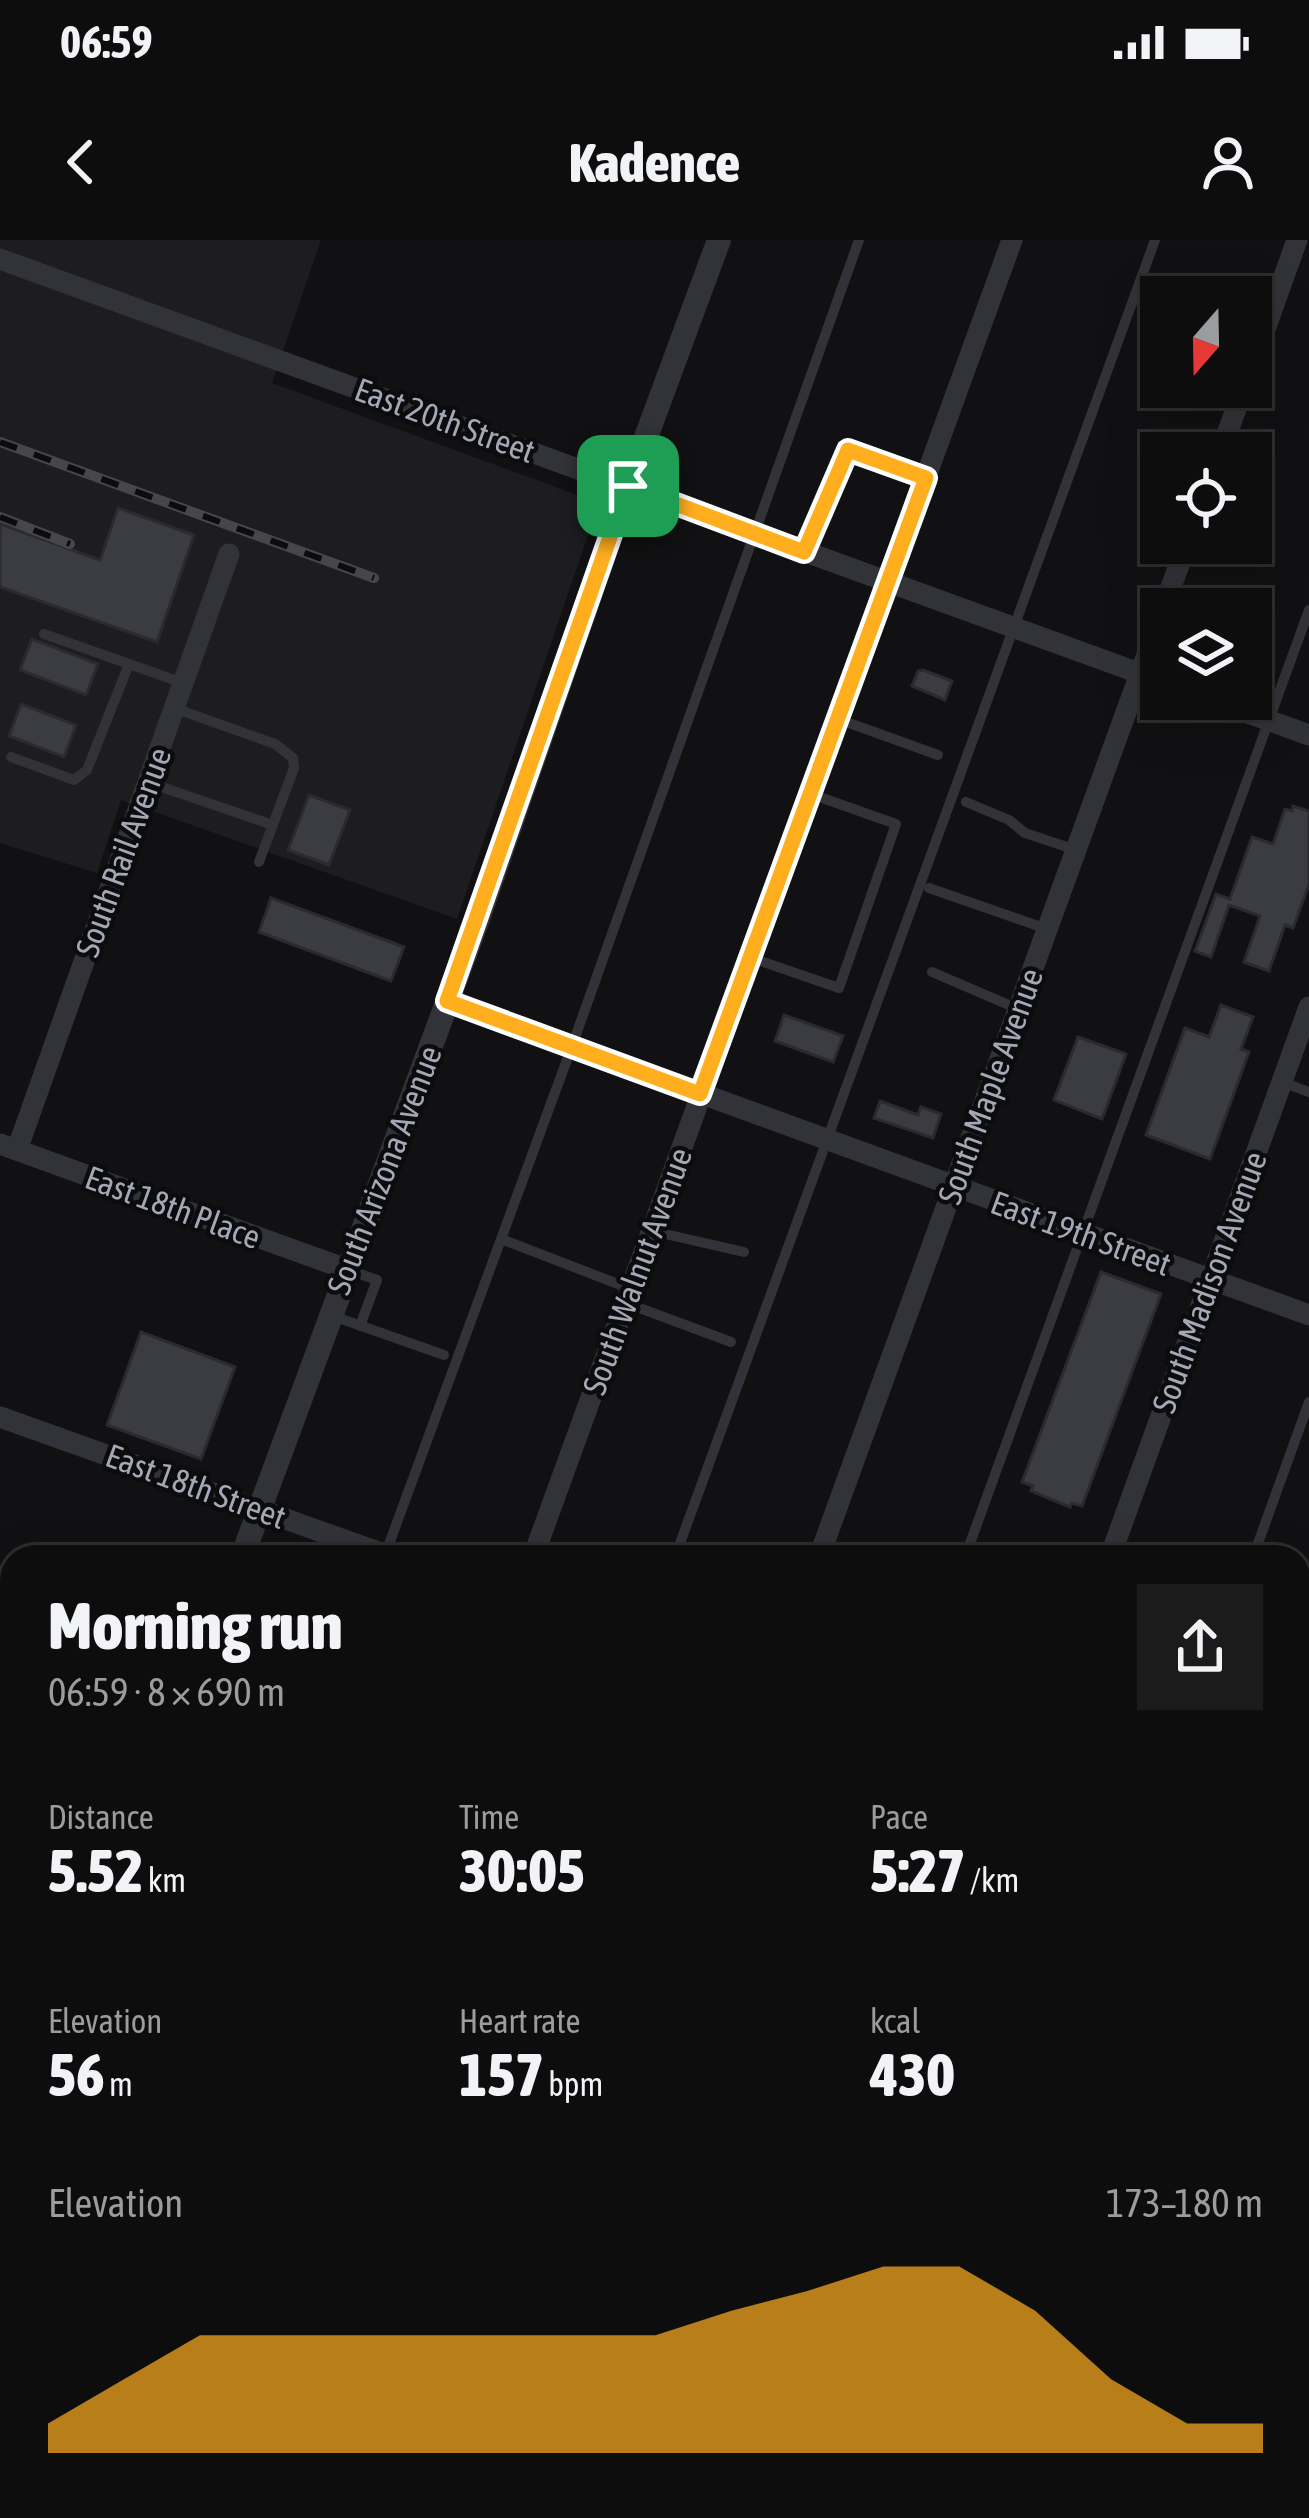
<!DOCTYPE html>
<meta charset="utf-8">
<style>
:root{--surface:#0d0d0e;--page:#1b1b1c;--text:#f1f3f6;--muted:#9a9c9e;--line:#2d2d2e;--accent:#ffae1e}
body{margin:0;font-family:"Asap Condensed",sans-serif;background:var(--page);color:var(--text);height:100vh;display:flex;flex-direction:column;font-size:45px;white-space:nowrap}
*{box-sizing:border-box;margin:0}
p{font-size:39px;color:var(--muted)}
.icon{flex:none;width:66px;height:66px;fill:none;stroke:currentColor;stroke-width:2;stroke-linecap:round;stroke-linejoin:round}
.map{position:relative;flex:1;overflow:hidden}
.side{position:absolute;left:0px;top:1305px;width:1311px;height:975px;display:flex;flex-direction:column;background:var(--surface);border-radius:36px 36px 0 0;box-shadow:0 12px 48px #0002,0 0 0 3px var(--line)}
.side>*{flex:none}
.needle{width:78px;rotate:200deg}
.tools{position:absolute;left:1140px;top:36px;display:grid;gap:24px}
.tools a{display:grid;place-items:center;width:132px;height:132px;border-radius:0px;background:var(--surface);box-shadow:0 12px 48px #0002,0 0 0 3px var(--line);font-size:60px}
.pin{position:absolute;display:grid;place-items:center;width:102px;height:102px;color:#fff;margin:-51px;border-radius:24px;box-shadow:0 6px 18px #0006}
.round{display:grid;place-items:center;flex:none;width:126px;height:126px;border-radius:0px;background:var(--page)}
.head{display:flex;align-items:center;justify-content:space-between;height:204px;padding:0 48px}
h1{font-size:66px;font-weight:800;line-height:90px}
.figures{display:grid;grid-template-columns:repeat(3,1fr);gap:18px;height:204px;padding:12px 48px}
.figures div{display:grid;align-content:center}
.figures b{font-size:60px;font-weight:800}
.figures small{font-size:33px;font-weight:400}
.figures p{font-size:33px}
.chart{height:336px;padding:24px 48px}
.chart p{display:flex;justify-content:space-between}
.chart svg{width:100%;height:216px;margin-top:12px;fill:var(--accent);opacity:.7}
.status{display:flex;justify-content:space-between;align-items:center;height:84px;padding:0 60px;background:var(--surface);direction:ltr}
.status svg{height:33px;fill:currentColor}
header{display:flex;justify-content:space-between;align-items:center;height:156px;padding:0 48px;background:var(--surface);font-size:54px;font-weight:800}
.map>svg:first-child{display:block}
.built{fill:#1d1d20}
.building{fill:#3b3c41;stroke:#2b2b2f;stroke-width:3}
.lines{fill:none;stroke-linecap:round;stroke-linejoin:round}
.service{stroke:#323338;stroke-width:10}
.minor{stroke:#323338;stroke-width:21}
.tertiary{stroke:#323338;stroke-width:24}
.rail-casing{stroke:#45474d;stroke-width:10}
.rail{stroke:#0c0c0e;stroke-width:6;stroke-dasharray:18;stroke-linecap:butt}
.route-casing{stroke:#fff;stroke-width:24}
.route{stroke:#ffae1e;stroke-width:15}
.labels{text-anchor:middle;stroke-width:9;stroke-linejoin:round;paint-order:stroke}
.street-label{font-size:33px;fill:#a2a8b5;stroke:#0c0c0e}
</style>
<div class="status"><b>06:59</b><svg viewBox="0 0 49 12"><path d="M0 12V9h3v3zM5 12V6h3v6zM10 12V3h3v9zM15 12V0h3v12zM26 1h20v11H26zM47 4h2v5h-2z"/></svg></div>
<header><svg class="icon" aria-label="back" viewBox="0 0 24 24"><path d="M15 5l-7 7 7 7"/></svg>Kadence<svg class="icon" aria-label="person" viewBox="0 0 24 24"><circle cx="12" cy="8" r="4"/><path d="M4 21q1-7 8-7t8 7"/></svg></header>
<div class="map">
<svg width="1309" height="2278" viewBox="0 0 1309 2278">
<rect width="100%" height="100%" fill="#111113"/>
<g class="built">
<path d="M0 0H321L272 143 599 263 457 679 121 560 97 633 0 603Z"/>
<path d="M0 1776 12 1781V2268H449L446 2278H40L0 2264Z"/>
</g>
<g class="building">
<path d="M118 268 194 295 157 402 0 347V284L100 320Z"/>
<path d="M32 399 98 424 86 455 20 430Z"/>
<path d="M923 430 952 441 945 460 912 446 918 431Z"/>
<path d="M21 464 76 485 64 517 9 496Z"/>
<path d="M309 555 350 570 329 625 288 610Z"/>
<path d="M1293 566 1309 571V644L1293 688 1285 685 1269 731 1244 722 1260 676 1229 665 1211 717 1195 711 1216 654 1230 659 1252 597 1273 604 1285 569 1292 571Z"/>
<path d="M271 658 404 707 391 741 259 692Z"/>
<path d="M1221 765 1253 777 1241 809 1249 812 1210 919 1146 895 1185 788 1209 797Z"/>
<path d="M784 775 843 796 833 822 775 801Z"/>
<path d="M1078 797 1126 814 1102 879 1054 860Z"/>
<path d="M880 861 918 875 921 867 941 874 933 898 874 878Z"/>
<path d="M1101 1032 1161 1054 1082 1266 1072 1263 1070 1267 1031 1251 1033 1246 1022 1242Z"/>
<path d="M141 1092 235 1127 201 1219 107 1185Z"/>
</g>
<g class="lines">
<g class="service">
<path d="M804 312 848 210 926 238"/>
<path d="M44 394 183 443"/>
<path d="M174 468 275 504 293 518 294 528 259 622"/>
<path d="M838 479 938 515"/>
<path d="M11 517 74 540 87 530 129 424"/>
<path d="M147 542 273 585"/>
<path d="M966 562 1009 580 1025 593 1076 610"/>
<path d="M929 648 1047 689"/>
<path d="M752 718 839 748 896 584 811 554"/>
<path d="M932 732 1018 769"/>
<path d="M1282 842 1309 852"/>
<path d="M652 991 744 1012"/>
<path d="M501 999 631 1049"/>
<path d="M346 1029 377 1040 360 1086"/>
<path d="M626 1063 731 1102"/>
<path d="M333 1076 444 1115"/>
<path d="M385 1315 572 806 859 0"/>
<path d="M675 1317 1155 0"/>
<path d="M965 1317 1309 370"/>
<path d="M1253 1317 1309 1162"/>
<path d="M0 1573 12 1577"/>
<path d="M0 1656 12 1660"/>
<path d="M0 1713 12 1717"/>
<path d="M1299 2263 1309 2235"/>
<path d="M259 2278 263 2268"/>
<path d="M355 2278 359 2268"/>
<path d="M417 2278 421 2268"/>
<path d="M876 2278 879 2268"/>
</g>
<g class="minor">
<path d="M0 19 1161 441"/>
<path d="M1251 128 1297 0"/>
<path d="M1220 213 1244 147"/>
<path d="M1163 369 1187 303"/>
<path d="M1209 459 1309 495"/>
<path d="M447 761 1309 1075"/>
<path d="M0 904 346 1029"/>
<path d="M17 910 229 314"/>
<path d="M0 1177 392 1317"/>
<path d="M533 1317 1012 0"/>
<path d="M819 1317 1161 376"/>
<path d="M1110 1317 1309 767"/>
<path d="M1299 1645 1309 1649"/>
<path d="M0 1777 12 1781"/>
<path d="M1299 1934 1309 1937"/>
<path d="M1299 2221 1309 2224"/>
<path d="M522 2268 549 2278"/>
<path d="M471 2278 474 2268"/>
</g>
<g class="tertiary">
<path d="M242 1317 478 679 628 246 719 0"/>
<path d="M1299 1603 1309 1575"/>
<path d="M0 1916 12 1883"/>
<path d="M0 2052 12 2019"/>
<path d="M1047 2278 1051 2268"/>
</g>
<defs>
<g id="rail">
<path d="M0 202 374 338"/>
<path d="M0 277 70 304"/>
</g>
</defs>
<use href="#rail" class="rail-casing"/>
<use href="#rail" class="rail"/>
</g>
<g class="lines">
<defs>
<path id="route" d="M848 210 926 238 700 854 447 761 628 246 804 312Z"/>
</defs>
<use href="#route" class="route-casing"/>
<use href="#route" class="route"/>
</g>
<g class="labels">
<g class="street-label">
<text transform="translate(445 180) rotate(20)" y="12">East 20th Street</text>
<text transform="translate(123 612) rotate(-70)" y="12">South Rail Avenue</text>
<text transform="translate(990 846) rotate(-70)" y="12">South Maple Avenue</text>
<text transform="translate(384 930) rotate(-69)" y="12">South Arizona Avenue</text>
<text transform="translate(173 967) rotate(20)" y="12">East 18th Place</text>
<text transform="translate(1081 993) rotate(20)" y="12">East 19th Street</text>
<text transform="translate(637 1031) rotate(-70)" y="12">South Walnut Avenue</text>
<text transform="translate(1209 1042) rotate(-70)" y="12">South Madison Avenue</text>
<text transform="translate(196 1246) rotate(20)" y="12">East 18th Street</text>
</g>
</g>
</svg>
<div class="tools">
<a><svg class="needle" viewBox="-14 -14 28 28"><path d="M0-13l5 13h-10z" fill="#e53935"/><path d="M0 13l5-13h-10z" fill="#9a9c9e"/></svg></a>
<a><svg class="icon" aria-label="locate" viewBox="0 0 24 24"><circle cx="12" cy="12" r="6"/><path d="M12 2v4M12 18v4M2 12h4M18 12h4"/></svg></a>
<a><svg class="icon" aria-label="layers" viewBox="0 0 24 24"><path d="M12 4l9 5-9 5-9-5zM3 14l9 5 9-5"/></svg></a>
</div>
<div class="pin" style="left:628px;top:246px;background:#1e9e55"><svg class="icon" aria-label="arrive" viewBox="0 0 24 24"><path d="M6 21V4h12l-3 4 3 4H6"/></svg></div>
<section class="side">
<div class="head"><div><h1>Morning run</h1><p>06:59 · 8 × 690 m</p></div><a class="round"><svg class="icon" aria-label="share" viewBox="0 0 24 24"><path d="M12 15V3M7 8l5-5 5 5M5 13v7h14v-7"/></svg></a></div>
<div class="figures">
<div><p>Distance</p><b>5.52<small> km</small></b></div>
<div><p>Time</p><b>30:05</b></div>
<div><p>Pace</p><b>5:27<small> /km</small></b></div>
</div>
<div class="figures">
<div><p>Elevation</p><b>56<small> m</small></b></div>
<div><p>Heart rate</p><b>157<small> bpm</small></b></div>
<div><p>kcal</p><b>430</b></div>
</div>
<div class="chart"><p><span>Elevation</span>173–180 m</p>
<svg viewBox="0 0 160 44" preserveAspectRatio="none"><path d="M0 44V38L10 29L20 20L30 20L40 20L50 20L60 20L70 20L80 20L90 15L100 11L110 6L120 6L130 15L140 29L150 38L160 38V44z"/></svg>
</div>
</section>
</div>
